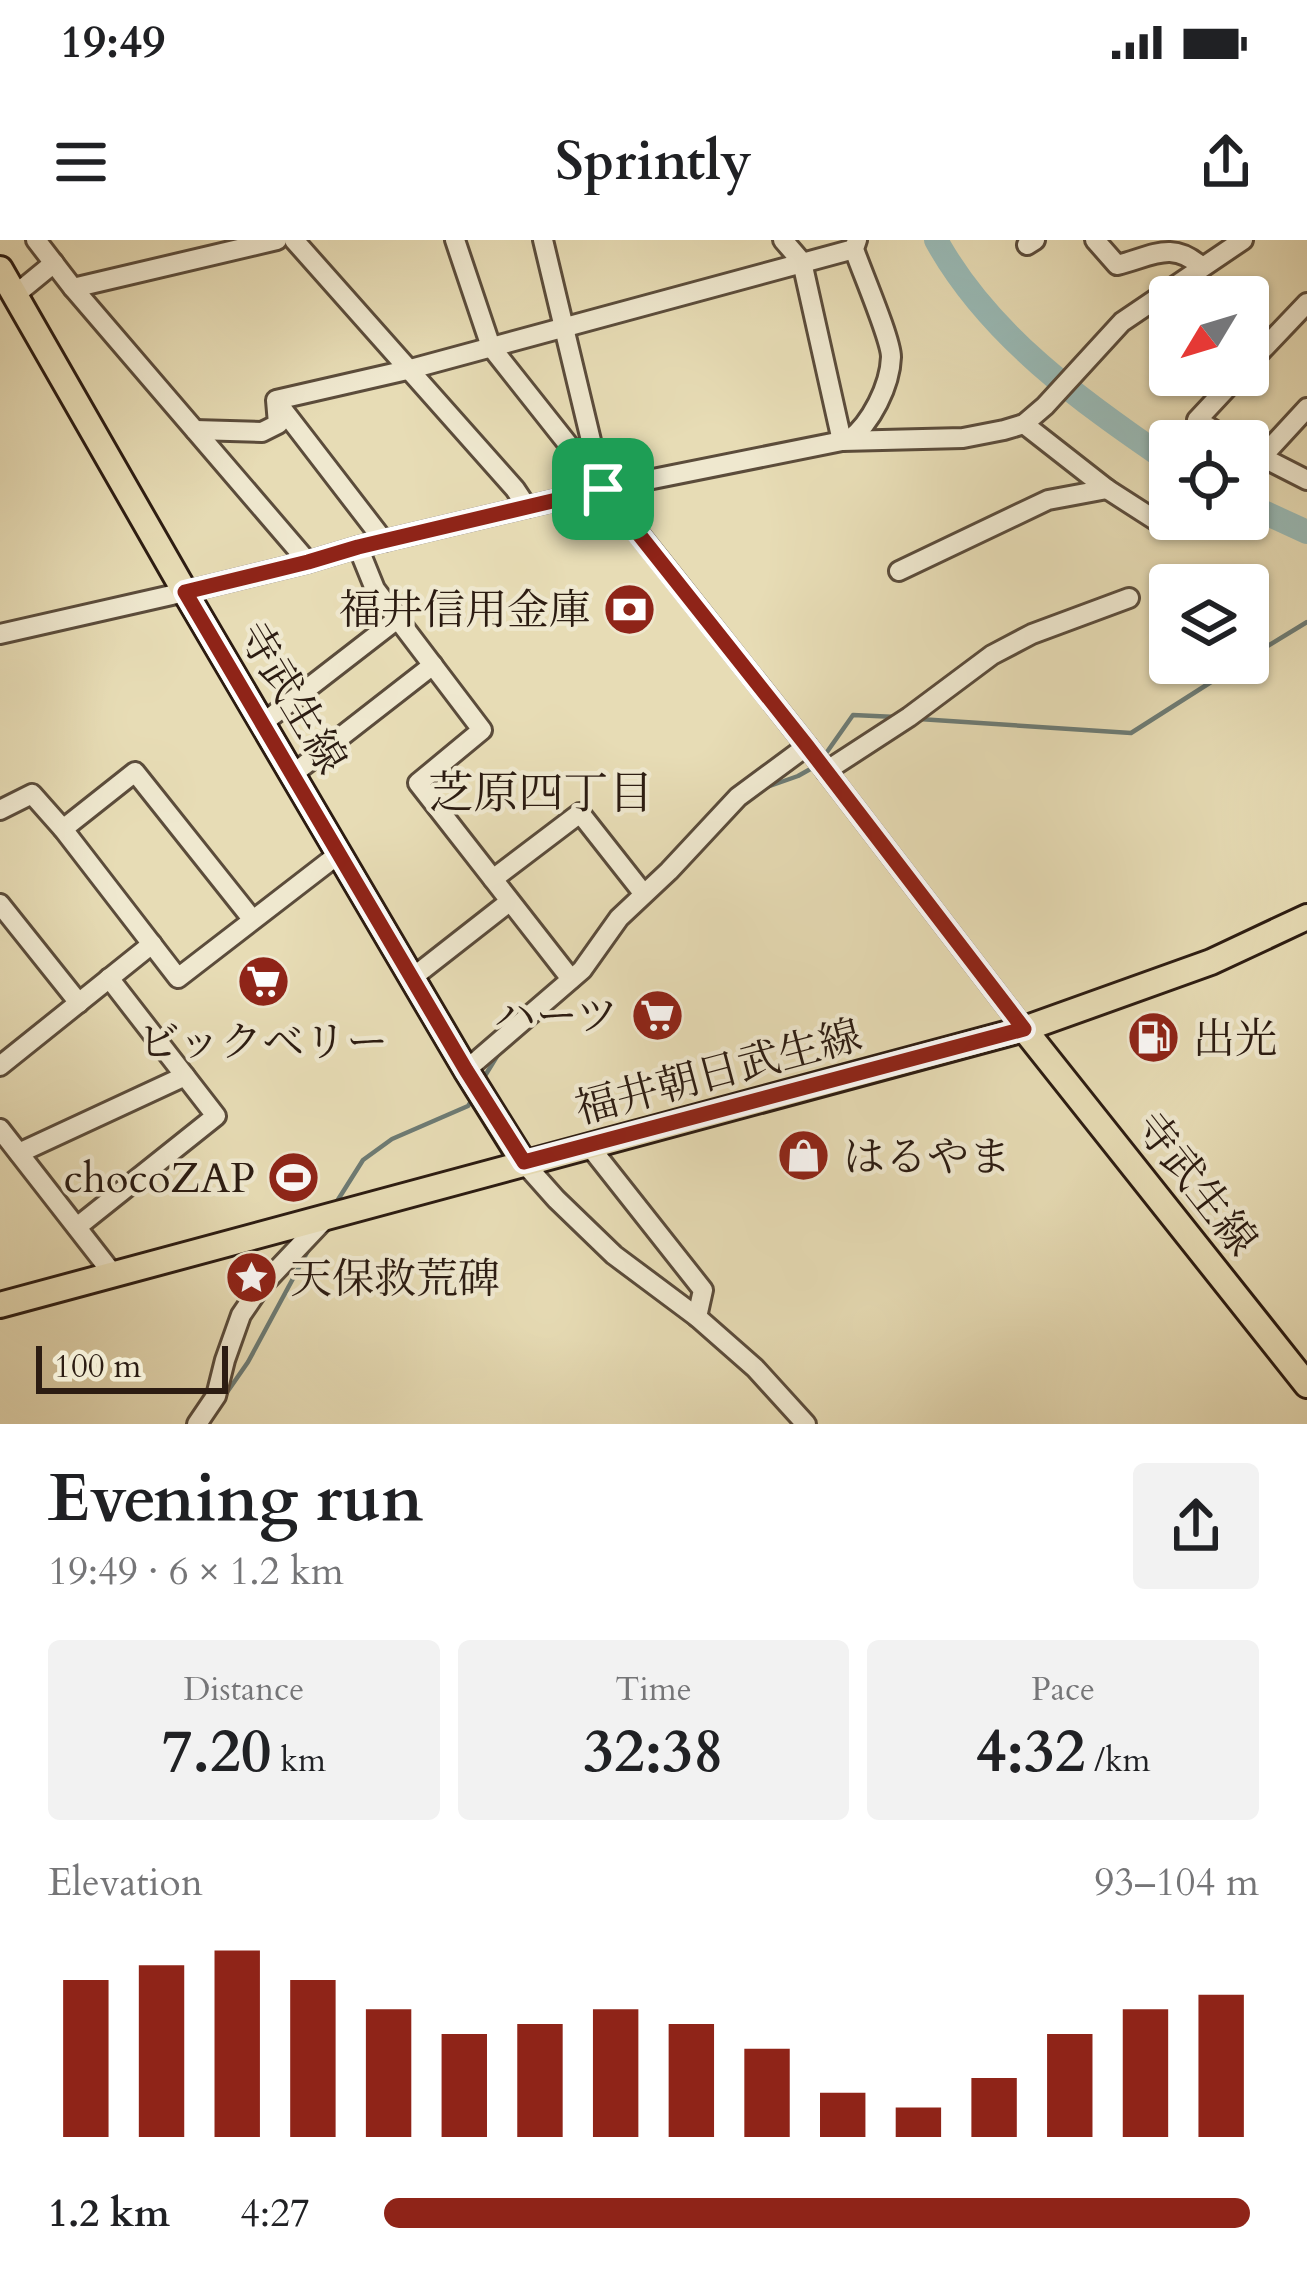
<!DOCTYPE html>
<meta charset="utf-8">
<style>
:root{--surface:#fff;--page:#f2f2f2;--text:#202124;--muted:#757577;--accent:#8f2418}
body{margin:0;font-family:Cardo,"Noto Serif JP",serif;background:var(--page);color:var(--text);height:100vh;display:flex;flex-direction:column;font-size:45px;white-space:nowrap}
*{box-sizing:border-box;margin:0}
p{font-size:39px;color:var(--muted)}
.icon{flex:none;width:66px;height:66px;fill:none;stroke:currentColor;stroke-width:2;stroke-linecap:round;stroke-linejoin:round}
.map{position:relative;height:1184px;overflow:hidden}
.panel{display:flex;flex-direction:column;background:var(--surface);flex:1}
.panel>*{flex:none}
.needle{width:78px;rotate:232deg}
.controls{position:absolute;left:1149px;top:36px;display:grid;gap:24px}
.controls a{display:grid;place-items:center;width:120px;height:120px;border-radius:12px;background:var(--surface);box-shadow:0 3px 9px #0004;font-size:60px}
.scale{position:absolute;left:36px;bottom:30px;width:192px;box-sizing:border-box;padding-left:12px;border:6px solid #2c1c12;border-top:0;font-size:33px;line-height:42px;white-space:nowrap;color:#2c1c12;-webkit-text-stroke:9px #efe8cf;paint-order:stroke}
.pin{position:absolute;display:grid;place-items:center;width:102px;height:102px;color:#fff;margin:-51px;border-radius:24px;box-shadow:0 6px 18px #0006}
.round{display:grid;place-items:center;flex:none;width:126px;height:126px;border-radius:12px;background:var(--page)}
.overview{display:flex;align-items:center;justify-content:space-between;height:204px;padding:0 48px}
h1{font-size:66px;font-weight:700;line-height:90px}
.stats{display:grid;grid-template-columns:repeat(3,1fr);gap:18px;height:204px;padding:12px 48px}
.stats div{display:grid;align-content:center;border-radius:12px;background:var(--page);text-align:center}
.stats b{font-size:60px;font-weight:700}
.stats small{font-size:33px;font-weight:400}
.stats p{font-size:33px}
.chart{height:336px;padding:24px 48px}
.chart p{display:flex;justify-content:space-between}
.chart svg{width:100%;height:216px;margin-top:12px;stroke:var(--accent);stroke-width:6}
ul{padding:0 48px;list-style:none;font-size:39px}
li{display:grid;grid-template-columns:192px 144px 1fr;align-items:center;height:90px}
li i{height:30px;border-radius:15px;background:var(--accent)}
.status{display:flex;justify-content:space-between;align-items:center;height:84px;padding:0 60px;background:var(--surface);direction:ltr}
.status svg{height:33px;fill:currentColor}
header{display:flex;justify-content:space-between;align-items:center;height:156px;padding:0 48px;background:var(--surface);font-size:54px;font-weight:700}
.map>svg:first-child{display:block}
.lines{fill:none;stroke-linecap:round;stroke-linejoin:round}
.stream{stroke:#6d7b74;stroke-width:4.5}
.river{stroke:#99bab6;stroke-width:24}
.minor-casing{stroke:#5b4c3b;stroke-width:24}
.major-casing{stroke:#2c1c12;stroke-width:30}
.minor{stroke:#efe8cf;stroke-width:18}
.major{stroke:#e7dcb5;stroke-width:24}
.route-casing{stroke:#fff;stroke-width:24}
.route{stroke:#8f2418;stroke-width:15}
.labels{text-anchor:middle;stroke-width:9;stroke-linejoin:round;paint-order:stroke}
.poi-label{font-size:42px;fill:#2c1c12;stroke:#efe8cf;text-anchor:end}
.street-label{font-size:42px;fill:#2c1c12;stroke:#efe8cf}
.neighbourhood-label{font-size:45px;fill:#2c1c12;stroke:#efe8cf}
</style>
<div class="status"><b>19:49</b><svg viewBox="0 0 49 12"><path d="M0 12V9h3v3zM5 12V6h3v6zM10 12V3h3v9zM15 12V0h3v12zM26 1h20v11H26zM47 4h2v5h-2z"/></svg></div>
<header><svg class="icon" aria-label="menu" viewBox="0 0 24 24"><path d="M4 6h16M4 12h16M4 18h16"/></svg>Sprintly<svg class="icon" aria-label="share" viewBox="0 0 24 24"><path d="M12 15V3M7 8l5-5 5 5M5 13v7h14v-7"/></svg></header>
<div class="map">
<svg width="1307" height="1184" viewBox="0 0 1307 1184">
<rect width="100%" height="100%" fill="#e7dcb5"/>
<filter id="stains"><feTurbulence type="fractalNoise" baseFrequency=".00167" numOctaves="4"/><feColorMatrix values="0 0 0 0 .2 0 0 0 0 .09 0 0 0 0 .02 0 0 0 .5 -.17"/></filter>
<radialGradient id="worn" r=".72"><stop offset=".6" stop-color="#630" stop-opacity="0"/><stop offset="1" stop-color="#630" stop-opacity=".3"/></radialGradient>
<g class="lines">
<g class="stream">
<path d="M1248 418 1307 382"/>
<path d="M919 479 1131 493 1241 423"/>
<path d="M822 519 853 475 896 477"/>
<path d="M764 548 798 536 814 527"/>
<path d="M571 751 589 736 600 720"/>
<path d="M483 839 499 813"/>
<path d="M334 966 363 920 392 899 468 866 472 860"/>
<path d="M223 1158 248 1122 310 1007"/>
</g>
<g class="river">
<path d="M936 0C988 95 1082 162 1170 222"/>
<path d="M1248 265 1307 292"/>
</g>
<defs>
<g id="minor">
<path d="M36 0 73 48 308 322"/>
<path d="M294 0 515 249 527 267"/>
<path d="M455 0 491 107 807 506 1024 789"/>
<path d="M543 0 600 238"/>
<path d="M783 0 802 22 842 201"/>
<path d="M1095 0 1117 25C1153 16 1172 0 1202 27"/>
<path d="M1027 5 1035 0"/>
<path d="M73 48 277 0"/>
<path d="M15 55 54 23"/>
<path d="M1248 125 1307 63"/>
<path d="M277 162 384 301"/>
<path d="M1024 184 1107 249 1166 287"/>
<path d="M195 190 262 192 278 184 276 160 407 130 854 9"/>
<path d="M849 200C871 183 890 146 891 117 891 99 861 30 854 9L857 0"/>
<path d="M1232 201 1197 180 1239 135"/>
<path d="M1248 210 1307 240"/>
<path d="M1262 217 1307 168"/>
<path d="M358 307 375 349 482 490 418 543 571 739"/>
<path d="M899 331 1048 260 1107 249"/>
<path d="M0 394 185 352 308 322 358 307 603 249 842 201 963 198 1004 190 1024 184 1045 166 1122 82 1243 0"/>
<path d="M263 483 396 380"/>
<path d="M826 531 909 477 992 415 1032 394 1129 358"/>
<path d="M293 534 433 425"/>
<path d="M0 570 32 554 63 589 178 738 340 613"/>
<path d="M63 589 135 532 252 679"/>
<path d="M493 639 580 573 643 653"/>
<path d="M0 664 79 763"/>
<path d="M412 738 509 662"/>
<path d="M0 826 152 704"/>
<path d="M466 830 582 730 619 678 669 631 738 557 807 506"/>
<path d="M0 889 113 1034"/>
<path d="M590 907 703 1050 697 1077"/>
<path d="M19 913 185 836"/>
<path d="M524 923 556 959 614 1015 697 1077 755 1128 806 1184"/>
<path d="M77 987 216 876 109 738"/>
<path d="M197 1184 216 1156 225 1120 241 1075 258 1050 325 979"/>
</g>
<g id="major">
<path d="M0 29 185 352 466 830 524 923"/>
<path d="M1024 789 1307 1145"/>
<path d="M0 1065 1024 789 1211 722 1307 677"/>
</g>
</defs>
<use href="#minor" class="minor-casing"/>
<use href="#major" class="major-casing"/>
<use href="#minor" class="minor"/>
<use href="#major" class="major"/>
</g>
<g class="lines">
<defs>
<path id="route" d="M603 249 807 506 1024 789 524 922 466 830 185 352 308 322 358 307Z"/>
</defs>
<use href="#route" class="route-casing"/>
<use href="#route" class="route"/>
</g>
<defs>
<symbol id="bank-disc" viewBox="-11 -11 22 22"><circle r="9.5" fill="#8f2418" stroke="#efe8cf"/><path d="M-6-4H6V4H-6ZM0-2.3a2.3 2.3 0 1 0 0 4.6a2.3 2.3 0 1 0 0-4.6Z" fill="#fff"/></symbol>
<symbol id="supermarket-disc" viewBox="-11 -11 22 22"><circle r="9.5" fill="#8f2418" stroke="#efe8cf"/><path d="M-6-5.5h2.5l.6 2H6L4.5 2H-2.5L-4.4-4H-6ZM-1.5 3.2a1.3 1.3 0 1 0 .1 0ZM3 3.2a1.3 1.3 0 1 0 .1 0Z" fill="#fff"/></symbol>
<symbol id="fuel-disc" viewBox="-11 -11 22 22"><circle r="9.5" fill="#8f2418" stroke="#efe8cf"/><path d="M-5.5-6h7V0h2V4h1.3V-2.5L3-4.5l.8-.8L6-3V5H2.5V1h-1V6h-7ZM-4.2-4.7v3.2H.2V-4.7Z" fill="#fff"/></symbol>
<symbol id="shop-disc" viewBox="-11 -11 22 22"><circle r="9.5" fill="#8f2418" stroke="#efe8cf"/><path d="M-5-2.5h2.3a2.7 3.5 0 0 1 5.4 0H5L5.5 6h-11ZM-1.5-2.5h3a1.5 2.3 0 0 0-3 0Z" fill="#fff"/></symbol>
<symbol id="stadium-disc" viewBox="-11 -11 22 22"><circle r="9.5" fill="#8f2418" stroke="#efe8cf"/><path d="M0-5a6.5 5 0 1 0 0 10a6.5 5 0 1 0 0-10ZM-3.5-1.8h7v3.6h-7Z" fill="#fff"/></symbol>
<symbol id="sight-disc" viewBox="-11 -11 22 22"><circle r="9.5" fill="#8f2418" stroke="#efe8cf"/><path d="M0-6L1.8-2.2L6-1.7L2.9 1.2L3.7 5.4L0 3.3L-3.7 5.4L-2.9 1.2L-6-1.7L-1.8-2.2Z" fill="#fff"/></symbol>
</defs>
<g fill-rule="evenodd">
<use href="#bank-disc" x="600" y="340" width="59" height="59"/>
<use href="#supermarket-disc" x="234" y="712" width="59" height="59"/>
<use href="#supermarket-disc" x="628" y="746" width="59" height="59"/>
<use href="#fuel-disc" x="1124" y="768" width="59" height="59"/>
<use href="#shop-disc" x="774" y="886" width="59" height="59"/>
<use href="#stadium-disc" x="264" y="908" width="59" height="59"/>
<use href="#sight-disc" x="222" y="1008" width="59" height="59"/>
</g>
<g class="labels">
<g class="poi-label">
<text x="591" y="384">福井信用金庫</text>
<text x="618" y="790">ハーツ</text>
<text x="1193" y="813" text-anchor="start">出光</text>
<text x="263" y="816" text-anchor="middle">ビックベリー</text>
<text x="843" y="931" text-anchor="start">はるやま</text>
<text x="255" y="952">chocoZAP</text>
<text x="290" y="1053" text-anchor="start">天保救荒碑</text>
</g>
<g class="street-label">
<text transform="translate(293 457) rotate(59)" y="15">寺武生線</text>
<text transform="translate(718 831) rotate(-15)" y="15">福井朝日武生線</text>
<text transform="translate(1197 943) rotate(52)" y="15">寺武生線</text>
</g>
<g class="neighbourhood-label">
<text x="541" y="568">芝原四丁目</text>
</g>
</g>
<rect width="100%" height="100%" filter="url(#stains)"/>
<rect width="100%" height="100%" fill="url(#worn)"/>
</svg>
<div class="controls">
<a><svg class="needle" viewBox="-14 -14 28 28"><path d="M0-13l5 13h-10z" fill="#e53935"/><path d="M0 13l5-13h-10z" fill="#757577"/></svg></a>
<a><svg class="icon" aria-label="locate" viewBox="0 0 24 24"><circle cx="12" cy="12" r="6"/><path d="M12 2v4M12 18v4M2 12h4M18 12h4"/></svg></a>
<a><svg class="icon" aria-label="layers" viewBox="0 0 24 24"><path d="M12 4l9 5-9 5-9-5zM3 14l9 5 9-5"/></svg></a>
</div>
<div class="scale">100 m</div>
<div class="pin" style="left:603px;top:249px;background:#1e9e55"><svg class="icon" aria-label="arrive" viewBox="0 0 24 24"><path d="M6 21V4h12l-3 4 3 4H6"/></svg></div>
</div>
<section class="panel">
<div class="overview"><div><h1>Evening run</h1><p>19:49 · 6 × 1.2 km</p></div><a class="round"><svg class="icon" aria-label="share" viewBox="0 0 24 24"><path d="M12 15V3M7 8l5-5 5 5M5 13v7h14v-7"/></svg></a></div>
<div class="stats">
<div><p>Distance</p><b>7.20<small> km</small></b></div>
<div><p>Time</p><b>32:38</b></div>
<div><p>Pace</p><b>4:32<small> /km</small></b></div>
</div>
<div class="chart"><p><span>Elevation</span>93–104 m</p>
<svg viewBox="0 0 160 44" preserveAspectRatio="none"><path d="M5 44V12M15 44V9M25 44V6M35 44V12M45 44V18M55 44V23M65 44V21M75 44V18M85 44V21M95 44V26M105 44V35M115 44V38M125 44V32M135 44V23M145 44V18M155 44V15"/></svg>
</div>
<ul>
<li><b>1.2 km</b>4:27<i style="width:99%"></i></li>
</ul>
</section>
